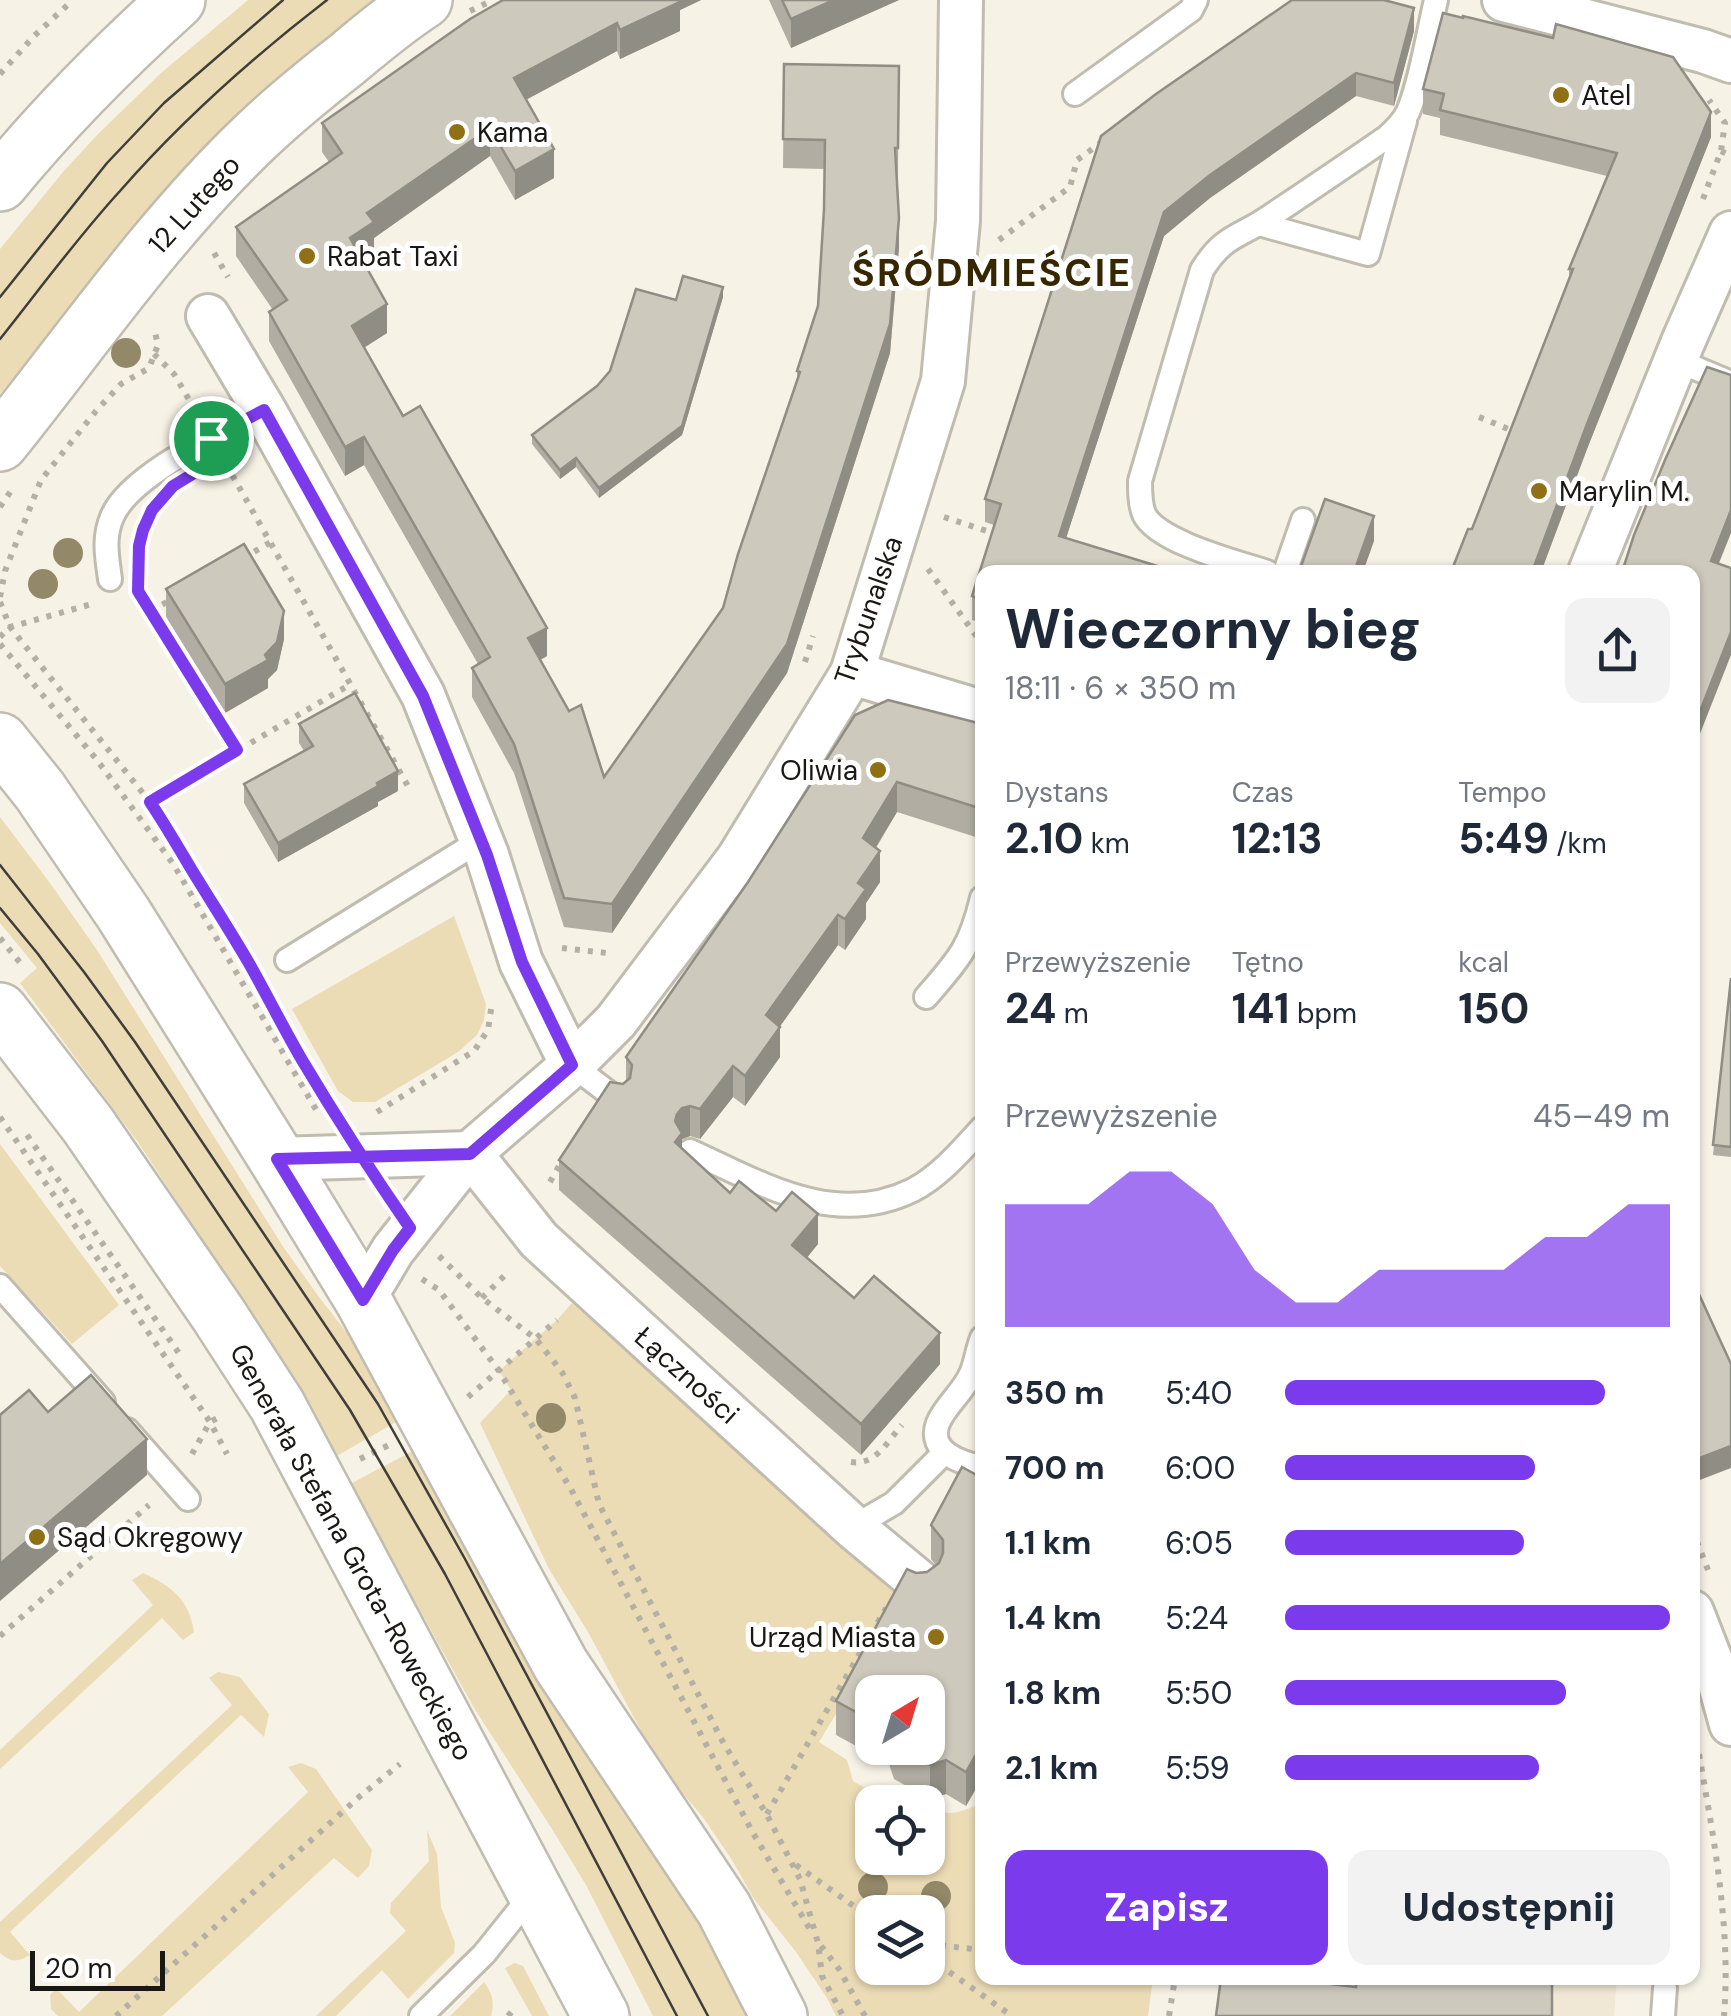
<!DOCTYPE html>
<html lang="pl">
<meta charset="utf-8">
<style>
:root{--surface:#fff;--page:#f2f2f3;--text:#1f2937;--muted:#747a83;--accent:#7c3aed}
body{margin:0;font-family:"DM Sans",sans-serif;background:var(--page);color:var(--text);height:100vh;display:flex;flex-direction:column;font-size:38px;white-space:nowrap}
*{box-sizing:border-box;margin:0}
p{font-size:32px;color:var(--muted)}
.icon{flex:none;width:55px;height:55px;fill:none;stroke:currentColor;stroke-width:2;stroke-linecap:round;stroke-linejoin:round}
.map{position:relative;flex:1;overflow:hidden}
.panel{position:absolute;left:975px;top:565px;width:725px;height:1420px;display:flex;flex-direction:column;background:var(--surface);border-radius:20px;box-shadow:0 2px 8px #0004}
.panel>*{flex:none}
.needle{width:65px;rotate:38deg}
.tools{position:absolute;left:855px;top:1675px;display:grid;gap:20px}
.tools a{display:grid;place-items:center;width:90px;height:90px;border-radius:20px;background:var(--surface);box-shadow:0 2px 8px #0004;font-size:50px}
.scale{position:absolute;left:30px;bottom:25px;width:135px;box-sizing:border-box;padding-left:10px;border:5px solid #1a1814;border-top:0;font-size:28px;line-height:35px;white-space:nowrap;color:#1a1814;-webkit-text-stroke:8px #fff;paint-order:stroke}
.pin{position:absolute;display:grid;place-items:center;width:85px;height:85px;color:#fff;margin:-42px;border:5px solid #fff;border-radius:50%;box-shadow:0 2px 10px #0007}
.round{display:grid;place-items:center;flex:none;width:105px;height:105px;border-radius:20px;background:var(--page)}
.summary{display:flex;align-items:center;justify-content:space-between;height:170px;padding:0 30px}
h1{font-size:55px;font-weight:700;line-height:75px}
.figures{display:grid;grid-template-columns:repeat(3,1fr);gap:15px;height:170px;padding:10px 30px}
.figures div{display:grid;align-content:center}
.figures b{font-size:42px;font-weight:700}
.figures small{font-size:28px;font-weight:400}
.figures p{font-size:28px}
.chart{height:280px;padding:20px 30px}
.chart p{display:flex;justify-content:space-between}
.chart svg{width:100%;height:180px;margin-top:10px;fill:var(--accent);opacity:.7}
.button{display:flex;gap:20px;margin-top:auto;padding:20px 30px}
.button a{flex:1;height:115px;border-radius:20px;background:var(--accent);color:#fff;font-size:40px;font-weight:700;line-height:115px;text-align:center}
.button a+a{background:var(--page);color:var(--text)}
ul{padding:0 30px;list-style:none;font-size:32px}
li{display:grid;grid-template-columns:160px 120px 1fr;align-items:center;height:75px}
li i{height:25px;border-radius:12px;background:var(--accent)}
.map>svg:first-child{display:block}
.built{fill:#f0e8d5}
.green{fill:#ecdcb6;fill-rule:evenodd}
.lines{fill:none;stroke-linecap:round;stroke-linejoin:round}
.lane-casing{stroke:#c0bcb0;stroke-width:28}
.street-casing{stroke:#c0bcb0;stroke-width:48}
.secondary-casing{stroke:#c0bcb0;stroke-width:60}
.path{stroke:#b4b0a6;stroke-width:6;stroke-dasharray:5 8;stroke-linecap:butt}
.lane{stroke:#fff;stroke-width:22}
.street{stroke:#fff;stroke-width:42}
.secondary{stroke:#fff;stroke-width:55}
.tram{stroke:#403e38;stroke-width:2.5}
.tree{fill:#938868}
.wall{fill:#b1ada3;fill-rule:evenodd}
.shaded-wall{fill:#908d84}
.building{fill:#cec9bd;stroke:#908d84;stroke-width:2.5}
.route-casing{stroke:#fff;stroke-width:20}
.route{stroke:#7c3aed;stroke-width:12}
.poi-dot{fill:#8f7014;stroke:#fff;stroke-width:4}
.labels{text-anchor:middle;stroke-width:10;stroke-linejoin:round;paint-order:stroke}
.poi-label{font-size:28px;fill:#1a1814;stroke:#fff;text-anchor:start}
.street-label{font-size:28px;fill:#1a1814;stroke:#fff}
.district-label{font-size:38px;font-weight:bold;letter-spacing:2.5px;fill:#362700;stroke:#fff}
</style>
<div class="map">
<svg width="1731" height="2016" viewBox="0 0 1731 2016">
<rect width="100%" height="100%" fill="#f7f2e6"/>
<path class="built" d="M1223 1978H1617L1614 2016H1218Z"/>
<g class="green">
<path d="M248 0H375L276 78 180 172 0 394V249L63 172 98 134 161 73Z"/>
<path d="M0 817 50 883 97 950 284 1248 319 1297 410 1414 335 1457 245 1306 140 1145 20 983 37 968 0 923Z"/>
<path d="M454 916 486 1004 484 1020 477 1035 458 1052 375 1102H353L338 1091 292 1009Z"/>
<path d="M0 1144 119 1305 72 1344 0 1266Z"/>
<path d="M572 1303 875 1574 908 1595 819 1742 847 1760 853 1781 889 1802H872V1858H928V1807C947 1818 964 1812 982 1802V1978H1153L1148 2016H836L827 1998 796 1952 754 1899 732 1860 702 1816 661 1768 588 1632 549 1569 480 1423 511 1390 499 1371 557 1320ZM872 1912H928V1968H872Z"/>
<path d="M426 1444 676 1876 754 2016H653L586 1885 552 1829 474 1708 350 1484Z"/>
<path d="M143 1573C172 1586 189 1600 194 1632L183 1640 162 1618 0 1769V1750L153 1605 132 1580Z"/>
<path d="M218 1672 240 1677 269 1714 264 1737 241 1715 10 1932 30 1955C18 1962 11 1963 0 1953V1922L232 1705 209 1678Z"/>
<path d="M301 1763 316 1769 372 1850 369 1866 358 1878 334 1858 162 2016H58L51 2009 50 1995 56 1988 79 2012 308 1792 288 1767Z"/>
<path d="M427 1830 437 1854 441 1907 455 1943 454 1953 408 1999 382 1970 336 2016H316L406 1931 390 1913 391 1903 429 1861Z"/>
<path d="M515 1963 523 1966 549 2016H532L505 1968Z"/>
<path d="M484 1982C492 1992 495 2003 491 2016H450Z"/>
</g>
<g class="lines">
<defs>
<g id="lane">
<path d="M1075 94 1191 10 1196 0"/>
<path d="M1259 224 1368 254 1405 121"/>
<path d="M1676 360 1731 383"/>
<path d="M1267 572C1237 562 1157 542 1144 514 1140 504 1140 492 1140 481L1202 270C1224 235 1238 238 1269 217 1308 191 1348 164 1387 137 1395 130 1403 122 1408 112 1421 80 1428 34 1436 0"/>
<path d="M1285 572 1303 520"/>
<path d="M110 579C107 557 103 538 112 517 129 475 223 432 264 410"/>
<path d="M287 960 481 840"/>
<path d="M926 997C959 959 970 948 982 898"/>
<path d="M572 1065 618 1100"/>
<path d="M690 1151C761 1183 834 1229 913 1190 940 1176 962 1150 982 1128"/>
<path d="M0 1286 103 1402"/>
<path d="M982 1338C977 1350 976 1364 970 1376 962 1393 945 1406 938 1423 927 1452 961 1463 982 1467"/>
<path d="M127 1430 188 1499"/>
<path d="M853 1527 894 1503 944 1453"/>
<path d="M421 2016 484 1954 533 1893"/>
<path d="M1663 2016 1665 1988"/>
</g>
<g id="street">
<path d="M1504 0 1703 51 1731 61"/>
<path d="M208 316 264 410 423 695 487 855 521 962 572 1065"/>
<path d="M1590 572 1683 342 1731 233"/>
<path d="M852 673 982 712"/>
<path d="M470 1153 539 1240 853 1527 919 1582"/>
<path d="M277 1159 470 1153"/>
<path d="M363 1300 393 1250 470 1153 572 1065 616 1021 738 859 852 673 943 381 958 221 961 0"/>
<path d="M1692 1612 1720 1684 1731 1724"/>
</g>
<g id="secondary">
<path d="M0 183C54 117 114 57 177 0"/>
<path d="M0 443C82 341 159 229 253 139 282 111 314 85 346 60 371 39 396 18 424 0"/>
<path d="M0 741 40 791 123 913 277 1159 363 1300 561 1665 724 1909 779 2016"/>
<path d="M0 1011 88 1125 218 1314 277 1405 601 2016"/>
</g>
</defs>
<use href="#lane" class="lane-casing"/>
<use href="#street" class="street-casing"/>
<use href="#secondary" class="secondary-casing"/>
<g class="path">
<path d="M470 11 493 0"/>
<path d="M0 74 34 36 73 0"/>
<path d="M1721 151 1731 156"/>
<path d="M1703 199 1721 151 1725 123 1709 100"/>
<path d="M999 240 1070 187 1077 160 1102 142"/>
<path d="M214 253 228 277"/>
<path d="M154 354 174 374 195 410"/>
<path d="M1479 417 1518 433"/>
<path d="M226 464 409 788"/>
<path d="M0 507 11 491"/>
<path d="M944 517 999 535"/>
<path d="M243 558 271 542"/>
<path d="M928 569 982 644"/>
<path d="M140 593 237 750"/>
<path d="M0 597 5 571 41 480 96 411 121 384 149 368 158 345 154 328"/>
<path d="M0 602 10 627 150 802 253 970"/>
<path d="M151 611 172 599"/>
<path d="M0 637 10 627 92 604"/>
<path d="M0 644 97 760 174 865 318 1113"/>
<path d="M805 662 813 636"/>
<path d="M150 802 351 684"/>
<path d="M0 938 21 964"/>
<path d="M562 948 607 953 613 950"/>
<path d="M261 986 302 1060 335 1113"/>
<path d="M377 1112 474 1051 488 1030 492 1003"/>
<path d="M0 1117 210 1422 227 1454"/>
<path d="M27 1135 183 1359"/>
<path d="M550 1182 563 1159"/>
<path d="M439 1256 482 1298 536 1339 562 1372 575 1398 599 1504 723 1742 767 1815 800 1879 818 1943 822 1976 843 2016"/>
<path d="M422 1279 439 1290 499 1371 572 1491 753 1833 811 1931"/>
<path d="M482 1298 509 1271"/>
<path d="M468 1397 557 1320"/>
<path d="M192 1454 210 1422 221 1416"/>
<path d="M360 1459 389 1445"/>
<path d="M851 1462C875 1466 887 1442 902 1425"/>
<path d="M1692 1529 1710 1575"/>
<path d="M0 1636 149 1505"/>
<path d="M1699 1754C1714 1840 1731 1928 1724 2016"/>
<path d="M767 1814 886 1608"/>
<path d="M796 1865 872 1919"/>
<path d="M928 1944 982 1950"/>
<path d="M821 1946 839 1969 865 2016"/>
<path d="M928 1957 1012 2016"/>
<path d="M116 2016 359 1797 400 1764"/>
<path d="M508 2016 514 2009"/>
<path d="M1169 2016 1175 1978"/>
</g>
<use href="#lane" class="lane"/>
<use href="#street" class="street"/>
<use href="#secondary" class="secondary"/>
<g class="tram">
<path d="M0 297 107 163 164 103 283 0"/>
<path d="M0 339C39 290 77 238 120 191 182 120 253 57 327 0"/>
<path d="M0 865 84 972 135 1042 378 1404 465 1559 708 2016"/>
<path d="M0 908 38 954 102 1041 350 1410 445 1574 677 2016"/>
</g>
</g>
<g class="tree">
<circle cx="126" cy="353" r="15"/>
<circle cx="68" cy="553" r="15"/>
<circle cx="43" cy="584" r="15"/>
<circle cx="551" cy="1418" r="15"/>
<circle cx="873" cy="1887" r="15"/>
<circle cx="936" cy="1896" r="15"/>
</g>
<g class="wall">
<path d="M503 0H701L680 10V31L620 59 617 51 526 100 554 178 515 200 490 156 374 238V251L362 259 387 333 364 348 547 656 540 660 604 777 723 608 797 380V371L818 306 824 209 825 169 783 168 784 64 899 66 898 177H896L899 247 890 353 787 673 612 933 564 927 514 773 472 697V668L478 664 364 465 345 476 269 341V312L273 310 236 256V227L329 162 322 152V123Z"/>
<path d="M769 0H899L791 48Z"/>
<path d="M1292 0 1414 31 1394 106 1356 96 1210 198 1164 236 1066 538 982 572V623L972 620V596L994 525 985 522V499Z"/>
<path d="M1423 89 1711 137 1587 449 1541 572H1451L1472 529 1569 281V269L1607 176 1440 135V118L1423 114Z"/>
<path d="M723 297 682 435 599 498 576 467 560 479 532 444V435L597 386 676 300Z"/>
<path d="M166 589 284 639 277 670 268 679V688L225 713 166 617Z"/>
<path d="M299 724 398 791 378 802V806L278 862 244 803V784L304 751 299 743Z"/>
<path d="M982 724V839L897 812 876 848 880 882 866 903V919L845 950 838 945 780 1026V1057L745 1106 733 1097 700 1139 690 1136 682 1139V1148L730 1193 818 1244 807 1258 854 1298 940 1364 861 1455 559 1190V1160L626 1081V1057L748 882Z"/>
<path d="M1731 978V1157L1713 1155Z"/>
<path d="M982 1478V1788L978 1785 966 1806 946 1794 930 1799 894 1779 889 1764 836 1735V1701L916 1573 927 1572 936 1565 931 1559V1525ZM872 1692 928 1748H872Z"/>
</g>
<g class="shaded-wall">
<path d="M672 0H701L680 10V31L620 59V30Z"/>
<path d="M834 0H899L791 48V19Z"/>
<path d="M1414 8V31L1394 106V83Z"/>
<path d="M617 23V51L514 106V78Z"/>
<path d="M1356 73V96L1210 198 1164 236 1059 560V536L1164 212 1210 175Z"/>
<path d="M1711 112V137L1587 449 1541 572H1532L1587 424Z"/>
<path d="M490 128V156L374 238V251L350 267V238L367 213Z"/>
<path d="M554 149V178L515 200V171Z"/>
<path d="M899 218V247L890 353 787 673 612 933V904Z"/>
<path d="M723 287V297L682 435 599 498V488Z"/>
<path d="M387 304V333L352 355V326Z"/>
<path d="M364 437V465L345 476V447Z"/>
<path d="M576 458V467L560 479V470Z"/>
<path d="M1731 510V533L1711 583V561Z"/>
<path d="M1374 516V541L1363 572H1354Z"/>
<path d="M284 611V639L277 670 268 679V688L225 713V684L265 655Z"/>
<path d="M547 628V656L528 667V638Z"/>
<path d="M1731 632V655L1692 754V732Z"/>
<path d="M398 771V791L378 802V806L278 862V843Z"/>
<path d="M897 782V812L863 868V838Z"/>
<path d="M880 851V882L866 903V919L845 950V919L858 883Z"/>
<path d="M838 915V945L766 1046V1015Z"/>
<path d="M780 1027V1057L745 1106V1076Z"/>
<path d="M733 1066V1097L700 1139V1109Z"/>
<path d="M690 1106V1136L682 1139V1163L675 1172V1121L677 1114 682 1108Z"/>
<path d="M818 1214V1244L792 1275V1245Z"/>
<path d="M940 1333V1364L861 1455V1424Z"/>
<path d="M147 1439V1475L0 1601V1564Z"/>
<path d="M1731 1446V1468L1692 1483V1461Z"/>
<path d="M978 1751V1785L966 1806V1772Z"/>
<path d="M946 1760V1794L930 1799V1765Z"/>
</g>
<g class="building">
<path d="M503 0H679L680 2 620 30 617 23 514 78 554 149 515 171 490 128 367 213 374 222 350 238 387 304 352 326 403 416 420 406 547 628 528 638 569 711 581 705 604 777 723 608 738 554 800 372 797 371 818 306 824 209 825 140 783 139 784 64 899 66 898 148H895L899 218 890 324 787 644 612 904 564 898 514 744 472 668 490 657 364 437 345 447 269 312 287 300 236 227 342 153 322 123 470 19Z"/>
<path d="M782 0H834L791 19Z"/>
<path d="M1292 0H1384L1414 8 1394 83 1356 73 1210 175 1164 212 1059 536 1177 572H982V600L972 596 1001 504 985 499 1101 136 1156 94Z"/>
<path d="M1443 13 1463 18V16L1553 38 1556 24 1673 57 1711 112 1587 424 1532 572H1451L1468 529H1472L1573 269H1569L1617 153 1440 110 1444 94 1423 89Z"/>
<path d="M683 276 723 287 682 426 599 488 576 458 560 470 532 435 597 386 610 371 636 289 676 300Z"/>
<path d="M1707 367 1731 375V510L1711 561 1731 568V632L1692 732V572H1622L1634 535 1665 460Z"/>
<path d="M1325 499 1374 516 1354 572H1299Z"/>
<path d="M244 544 284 611 277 642 265 655 268 660 225 684 166 589Z"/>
<path d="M355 693 398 771 377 783 378 786 278 843 244 784 313 746 299 724Z"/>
<path d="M888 700 982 724V809L897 782 863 838 880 851 858 883 866 889 845 919 838 915 766 1015 780 1027 745 1076 733 1066 700 1109 690 1106 682 1108 677 1114 675 1121 682 1133 675 1142 730 1193 739 1181 776 1211 792 1192 818 1214 792 1245 854 1298 874 1276 940 1333 861 1424 559 1160 610 1082 623 1084 630 1078 632 1065 626 1057 748 882 855 715Z"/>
<path d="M1731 978V1147L1713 1145Z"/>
<path d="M1692 1279 1731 1364V1446L1692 1461Z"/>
<path d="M91 1375 147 1439 0 1564V1415L29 1390 48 1412Z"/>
<path d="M962 1467 982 1478V1754L978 1751 966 1772 946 1760 930 1765 898 1748H928V1692H872V1721L836 1701 907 1569 916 1573 927 1572 939 1563 943 1553V1540L931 1525Z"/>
<path d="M1221 1978H1282L1356 1987V1978H1552V2016H1216Z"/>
</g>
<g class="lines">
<defs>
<path id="route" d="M211 438 222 456 173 486 152 510 143 530 139 546 138 591 237 750 150 802C164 823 177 845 190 867 210 900 231 932 250 965 268 997 284 1029 302 1060 336 1117 372 1173 410 1228L393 1250 363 1300 277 1159 470 1154 572 1065 522 962 487 855 423 696 264 410 211 438"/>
</defs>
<use href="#route" class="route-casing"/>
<use href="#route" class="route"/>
</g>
<g class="poi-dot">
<circle cx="1561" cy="95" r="10"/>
<circle cx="457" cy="132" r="10"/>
<circle cx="307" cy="256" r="10"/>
<circle cx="1539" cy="491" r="10"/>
<circle cx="878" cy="770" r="10"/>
<circle cx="37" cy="1537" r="10"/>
<circle cx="936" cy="1637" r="10"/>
</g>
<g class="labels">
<g class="poi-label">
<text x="1581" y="105">Atel</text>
<text x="477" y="142">Kama</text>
<text x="327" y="266">Rabat Taxi</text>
<text x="1559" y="501">Marylin M.</text>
<text x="858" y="780" text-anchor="end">Oliwia</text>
<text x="57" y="1547">Sąd Okręgowy</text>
<text x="916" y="1647" text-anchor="end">Urząd Miasta</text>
</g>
<g class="street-label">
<text transform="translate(194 204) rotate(-48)" y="10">12 Lutego</text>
<text transform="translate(868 610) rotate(-71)" y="10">Trybunalska</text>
<text transform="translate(687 1375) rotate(42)" y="10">Łączności</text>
<text transform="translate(352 1552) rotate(61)" y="10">Generała Stefana Grota-Roweckiego</text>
</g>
<g class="district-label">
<text x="992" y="286">ŚRÓDMIEŚCIE</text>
</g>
</g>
</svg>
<div class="tools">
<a><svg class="needle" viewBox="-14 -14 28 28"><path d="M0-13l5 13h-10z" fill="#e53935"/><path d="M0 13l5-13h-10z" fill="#747a83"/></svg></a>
<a><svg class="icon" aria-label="locate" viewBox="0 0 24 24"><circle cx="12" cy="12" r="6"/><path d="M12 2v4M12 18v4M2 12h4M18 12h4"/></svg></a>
<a><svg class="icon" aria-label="layers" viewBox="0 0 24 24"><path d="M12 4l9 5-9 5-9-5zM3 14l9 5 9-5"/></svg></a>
</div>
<div class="scale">20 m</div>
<div class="pin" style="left:211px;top:438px;background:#1e9e55"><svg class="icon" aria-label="arrive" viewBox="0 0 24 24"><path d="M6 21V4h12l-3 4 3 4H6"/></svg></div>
<section class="panel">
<div class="summary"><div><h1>Wieczorny bieg</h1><p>18:11 · 6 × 350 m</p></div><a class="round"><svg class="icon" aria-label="share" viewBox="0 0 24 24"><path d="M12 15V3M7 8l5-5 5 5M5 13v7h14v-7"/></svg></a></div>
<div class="figures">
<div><p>Dystans</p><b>2.10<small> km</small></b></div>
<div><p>Czas</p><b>12:13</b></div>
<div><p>Tempo</p><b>5:49<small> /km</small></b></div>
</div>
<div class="figures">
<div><p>Przewyższenie</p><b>24<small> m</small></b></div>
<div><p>Tętno</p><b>141<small> bpm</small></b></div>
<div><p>kcal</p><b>150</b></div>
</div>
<div class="chart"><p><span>Przewyższenie</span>45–49 m</p>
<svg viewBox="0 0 160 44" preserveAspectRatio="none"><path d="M0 44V14L10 14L20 14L30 6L40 6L50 14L60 30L70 38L80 38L90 30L100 30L110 30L120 30L130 22L140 22L150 14L160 14V44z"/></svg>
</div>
<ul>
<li><b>350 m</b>5:40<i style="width:83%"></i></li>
<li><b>700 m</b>6:00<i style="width:65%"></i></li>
<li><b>1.1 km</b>6:05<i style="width:62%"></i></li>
<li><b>1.4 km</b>5:24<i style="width:100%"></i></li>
<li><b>1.8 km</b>5:50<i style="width:73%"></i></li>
<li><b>2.1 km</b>5:59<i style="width:66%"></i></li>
</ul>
<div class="button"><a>Zapisz</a><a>Udostępnij</a></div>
</section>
</div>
